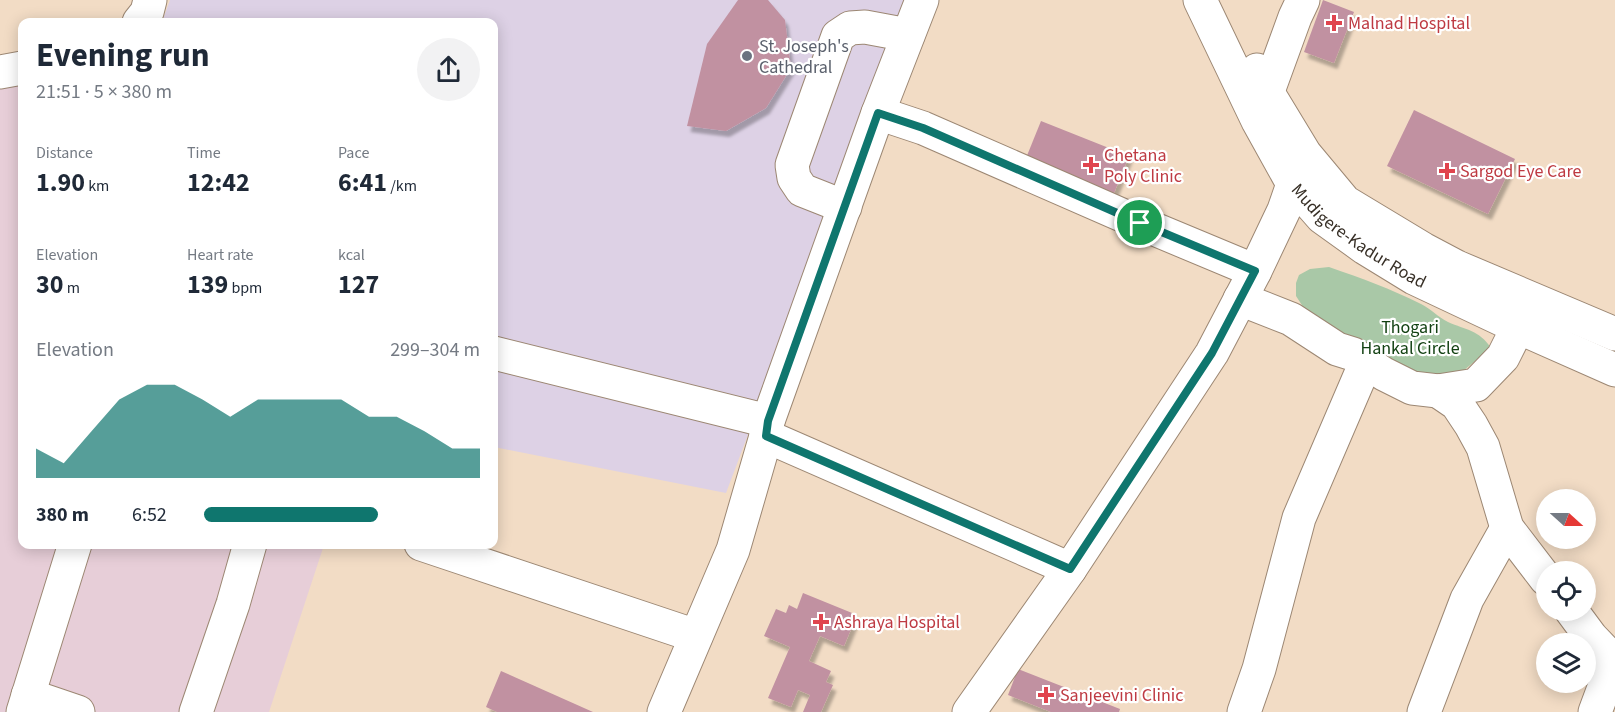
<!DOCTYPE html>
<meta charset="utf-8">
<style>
:root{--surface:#fff;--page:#f2f2f3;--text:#1f2937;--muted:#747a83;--accent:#0f766e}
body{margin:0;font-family:"Source Sans 3",sans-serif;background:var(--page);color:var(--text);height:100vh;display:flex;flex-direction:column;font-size:22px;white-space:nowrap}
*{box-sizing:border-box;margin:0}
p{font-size:20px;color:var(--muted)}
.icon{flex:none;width:33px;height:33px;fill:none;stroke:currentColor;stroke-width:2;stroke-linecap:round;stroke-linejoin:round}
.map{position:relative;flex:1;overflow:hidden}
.panel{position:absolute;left:18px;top:18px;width:480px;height:531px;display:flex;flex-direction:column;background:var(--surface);border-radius:12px;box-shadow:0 3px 15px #0003}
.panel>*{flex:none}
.needle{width:39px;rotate:111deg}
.buttons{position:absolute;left:1536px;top:489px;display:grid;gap:12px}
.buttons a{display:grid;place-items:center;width:60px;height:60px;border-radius:50%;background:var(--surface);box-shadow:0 3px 15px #0003;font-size:30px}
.pin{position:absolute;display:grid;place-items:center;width:51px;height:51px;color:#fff;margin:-26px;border:3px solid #fff;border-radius:50%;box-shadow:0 2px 6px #0007}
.round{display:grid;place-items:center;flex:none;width:63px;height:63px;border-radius:32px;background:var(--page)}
.head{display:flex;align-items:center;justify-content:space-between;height:102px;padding:0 18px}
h1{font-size:33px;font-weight:700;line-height:45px}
.figures{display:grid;grid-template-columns:repeat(3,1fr);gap:9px;height:102px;padding:6px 18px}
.figures div{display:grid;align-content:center}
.figures b{font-size:26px;font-weight:700}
.figures small{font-size:16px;font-weight:400}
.figures p{font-size:16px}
.chart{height:168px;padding:12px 18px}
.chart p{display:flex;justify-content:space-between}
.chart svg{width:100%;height:108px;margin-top:6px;fill:var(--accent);opacity:.7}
ul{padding:0 18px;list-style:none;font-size:20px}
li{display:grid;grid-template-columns:96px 72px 1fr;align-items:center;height:45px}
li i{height:15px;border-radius:8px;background:var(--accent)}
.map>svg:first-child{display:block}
.education{fill:#ddd1e5}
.medical{fill:#e7ced8}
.green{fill:#a9c8a7}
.building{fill:#c191a1;filter:url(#shadow)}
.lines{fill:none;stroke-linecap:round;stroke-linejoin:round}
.minor-casing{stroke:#9c8773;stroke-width:35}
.highway-casing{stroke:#9c8773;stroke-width:35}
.minor{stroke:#fff;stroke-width:33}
.highway{stroke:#fff;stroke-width:33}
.route-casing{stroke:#fff;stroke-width:12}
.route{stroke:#0f766e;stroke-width:8}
.health-dot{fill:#e0444e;stroke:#fff;stroke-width:2}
.worship-dot{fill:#6b7280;stroke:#fff;stroke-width:2}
.labels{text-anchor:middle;stroke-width:4.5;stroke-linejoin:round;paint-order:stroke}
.health-label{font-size:18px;fill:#be3a42;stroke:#fff;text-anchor:start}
.worship-label{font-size:18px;fill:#5b616d;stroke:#fff;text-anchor:start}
.street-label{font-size:18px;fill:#372f26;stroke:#fff}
.park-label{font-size:18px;fill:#124112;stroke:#fff}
</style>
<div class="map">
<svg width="1615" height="712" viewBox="0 0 1615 712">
<defs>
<filter id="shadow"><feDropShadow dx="3.5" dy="6" stdDeviation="1.5" flood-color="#0004"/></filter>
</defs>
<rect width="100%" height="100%" fill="#f2dcc5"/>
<path class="education" d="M170 0H912L726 493 494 447V22H162Z"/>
<path class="medical" d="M22 74V544L324 545 269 712H0V80Z"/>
<path class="green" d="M1329 267C1361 278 1391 289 1421 304 1431 309 1438 317 1448 322 1466 330 1479 330 1491 348L1458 375 1421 378 1309 316 1296 296V283L1299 275 1310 269Z"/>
<g class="building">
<path d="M738 0H768L785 20 791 68 766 108 726 131 687 126 707 44Z"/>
<path d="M1323 0 1354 12 1334 63 1304 52Z"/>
<path d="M1414 110 1515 159 1488 214 1387 166Z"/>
<path d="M1041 121 1129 156 1112 198 1024 163Z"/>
<path d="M803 593 857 615 844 646 820 636 809 661 831 671 826 682 833 685 821 712H803L810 695 798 690 791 707 768 698 790 647 764 636 776 609 786 613 789 605 797 609Z"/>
<path d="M1018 669 1120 709 1119 712H1051L1008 695Z"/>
<path d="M501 671 593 712H497L486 707Z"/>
</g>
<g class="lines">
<defs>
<g id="minor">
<path d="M139 22 147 12 150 0"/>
<path d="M0 72 22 68"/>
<path d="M878 113 923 128 1140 223 1255 271"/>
<path d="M1260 113 1295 17 1303 0"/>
<path d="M845 207 802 190 794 178 792 165 838 36 850 28 865 27 908 35"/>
<path d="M1240 299 1291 319 1337 349 1353 354 1384 374 1412 388 1438 391 1476 385 1503 357 1518 327"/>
<path d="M494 353 768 421"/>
<path d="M1438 391 1457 404 1471 425 1483 447 1507 528 1546 579"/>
<path d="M766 436 1070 569"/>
<path d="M421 544 696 636"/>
<path d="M1571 610 1591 637 1615 662"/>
<path d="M28 695 78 712"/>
<path d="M23 712 75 544"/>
<path d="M196 712 233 604 250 544"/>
<path d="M664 712 733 550 766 436 768 421 878 113 922 0"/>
<path d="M969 712 1070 569 1212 353 1255 271 1284 210 1293 184 1302 161"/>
<path d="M1244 712 1259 669 1299 518 1366 362"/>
<path d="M1424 712 1467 599 1507 528"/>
<path d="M1595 712 1615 658"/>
</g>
<g id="highway">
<path id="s1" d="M1200 0 1258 121 1293 184 1322 217 1365 248 1414 278 1518 327 1615 370"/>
<path d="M1257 70 1268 93 1305 154 1345 202 1423 249 1457 267 1615 334"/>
</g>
</defs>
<use href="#minor" class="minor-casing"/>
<use href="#highway" class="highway-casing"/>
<use href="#minor" class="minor"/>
<use href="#highway" class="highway"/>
</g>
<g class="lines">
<defs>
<path id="route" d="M878 113 923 128 1140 223 1255 271 1212 353 1070 569 766 436 768 421Z"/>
</defs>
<use href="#route" class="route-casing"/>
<use href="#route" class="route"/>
</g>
<g class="health-dot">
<path d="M1331 14h6v6h6v6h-6v6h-6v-6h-6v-6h6z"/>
<path d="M1088 156h6v6h6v6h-6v6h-6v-6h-6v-6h6z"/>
<path d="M1444 162h6v6h6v6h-6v6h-6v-6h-6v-6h6z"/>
<path d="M818 613h6v6h6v6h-6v6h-6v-6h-6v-6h6z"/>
<path d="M1043 686h6v6h6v6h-6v6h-6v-6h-6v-6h6z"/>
</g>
<circle class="worship-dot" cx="747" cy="56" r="6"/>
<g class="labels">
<g class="health-label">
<text x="1348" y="29">Malnad Hospital</text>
<text x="1104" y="161">Chetana<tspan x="1104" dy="21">Poly Clinic</tspan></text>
<text x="1460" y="177">Sargod Eye Care</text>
<text x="834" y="628">Ashraya Hospital</text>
<text x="1060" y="701">Sanjeevini Clinic</text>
</g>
<g class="worship-label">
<text x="759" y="52">St. Joseph's<tspan x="759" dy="21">Cathedral</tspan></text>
</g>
<g class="street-label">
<text dy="6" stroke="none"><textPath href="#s1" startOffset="291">Mudigere-Kadur Road</textPath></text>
</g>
<g class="park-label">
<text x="1410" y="333">Thogari<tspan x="1410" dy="21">Hankal Circle</tspan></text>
</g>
</g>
</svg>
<div class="buttons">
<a><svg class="needle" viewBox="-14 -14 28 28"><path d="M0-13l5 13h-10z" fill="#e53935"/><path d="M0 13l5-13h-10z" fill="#747a83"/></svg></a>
<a><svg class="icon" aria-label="locate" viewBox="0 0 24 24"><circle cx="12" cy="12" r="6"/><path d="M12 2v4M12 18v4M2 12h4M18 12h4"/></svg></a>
<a><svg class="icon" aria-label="layers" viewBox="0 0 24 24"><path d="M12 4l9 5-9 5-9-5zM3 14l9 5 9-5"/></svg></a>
</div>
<div class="pin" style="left:1140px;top:223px;background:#1e9e55"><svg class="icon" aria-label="arrive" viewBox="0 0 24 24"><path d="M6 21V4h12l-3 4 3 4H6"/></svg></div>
<section class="panel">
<div class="head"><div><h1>Evening run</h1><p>21:51 · 5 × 380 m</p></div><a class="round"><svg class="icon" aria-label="share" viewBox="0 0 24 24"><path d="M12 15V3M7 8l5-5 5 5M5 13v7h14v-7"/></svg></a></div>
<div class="figures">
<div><p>Distance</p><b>1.90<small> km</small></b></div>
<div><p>Time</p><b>12:42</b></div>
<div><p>Pace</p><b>6:41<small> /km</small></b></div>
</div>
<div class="figures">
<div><p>Elevation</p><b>30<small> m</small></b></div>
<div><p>Heart rate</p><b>139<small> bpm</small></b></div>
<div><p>kcal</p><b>127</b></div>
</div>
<div class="chart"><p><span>Elevation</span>299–304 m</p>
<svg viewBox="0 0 160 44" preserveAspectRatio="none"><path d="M0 44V32L10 38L20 25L30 12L40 6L50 6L60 12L70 19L80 12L90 12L100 12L110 12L120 19L130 19L140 25L150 32L160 32V44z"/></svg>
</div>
<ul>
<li><b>380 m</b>6:52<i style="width:63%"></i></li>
</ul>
</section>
</div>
